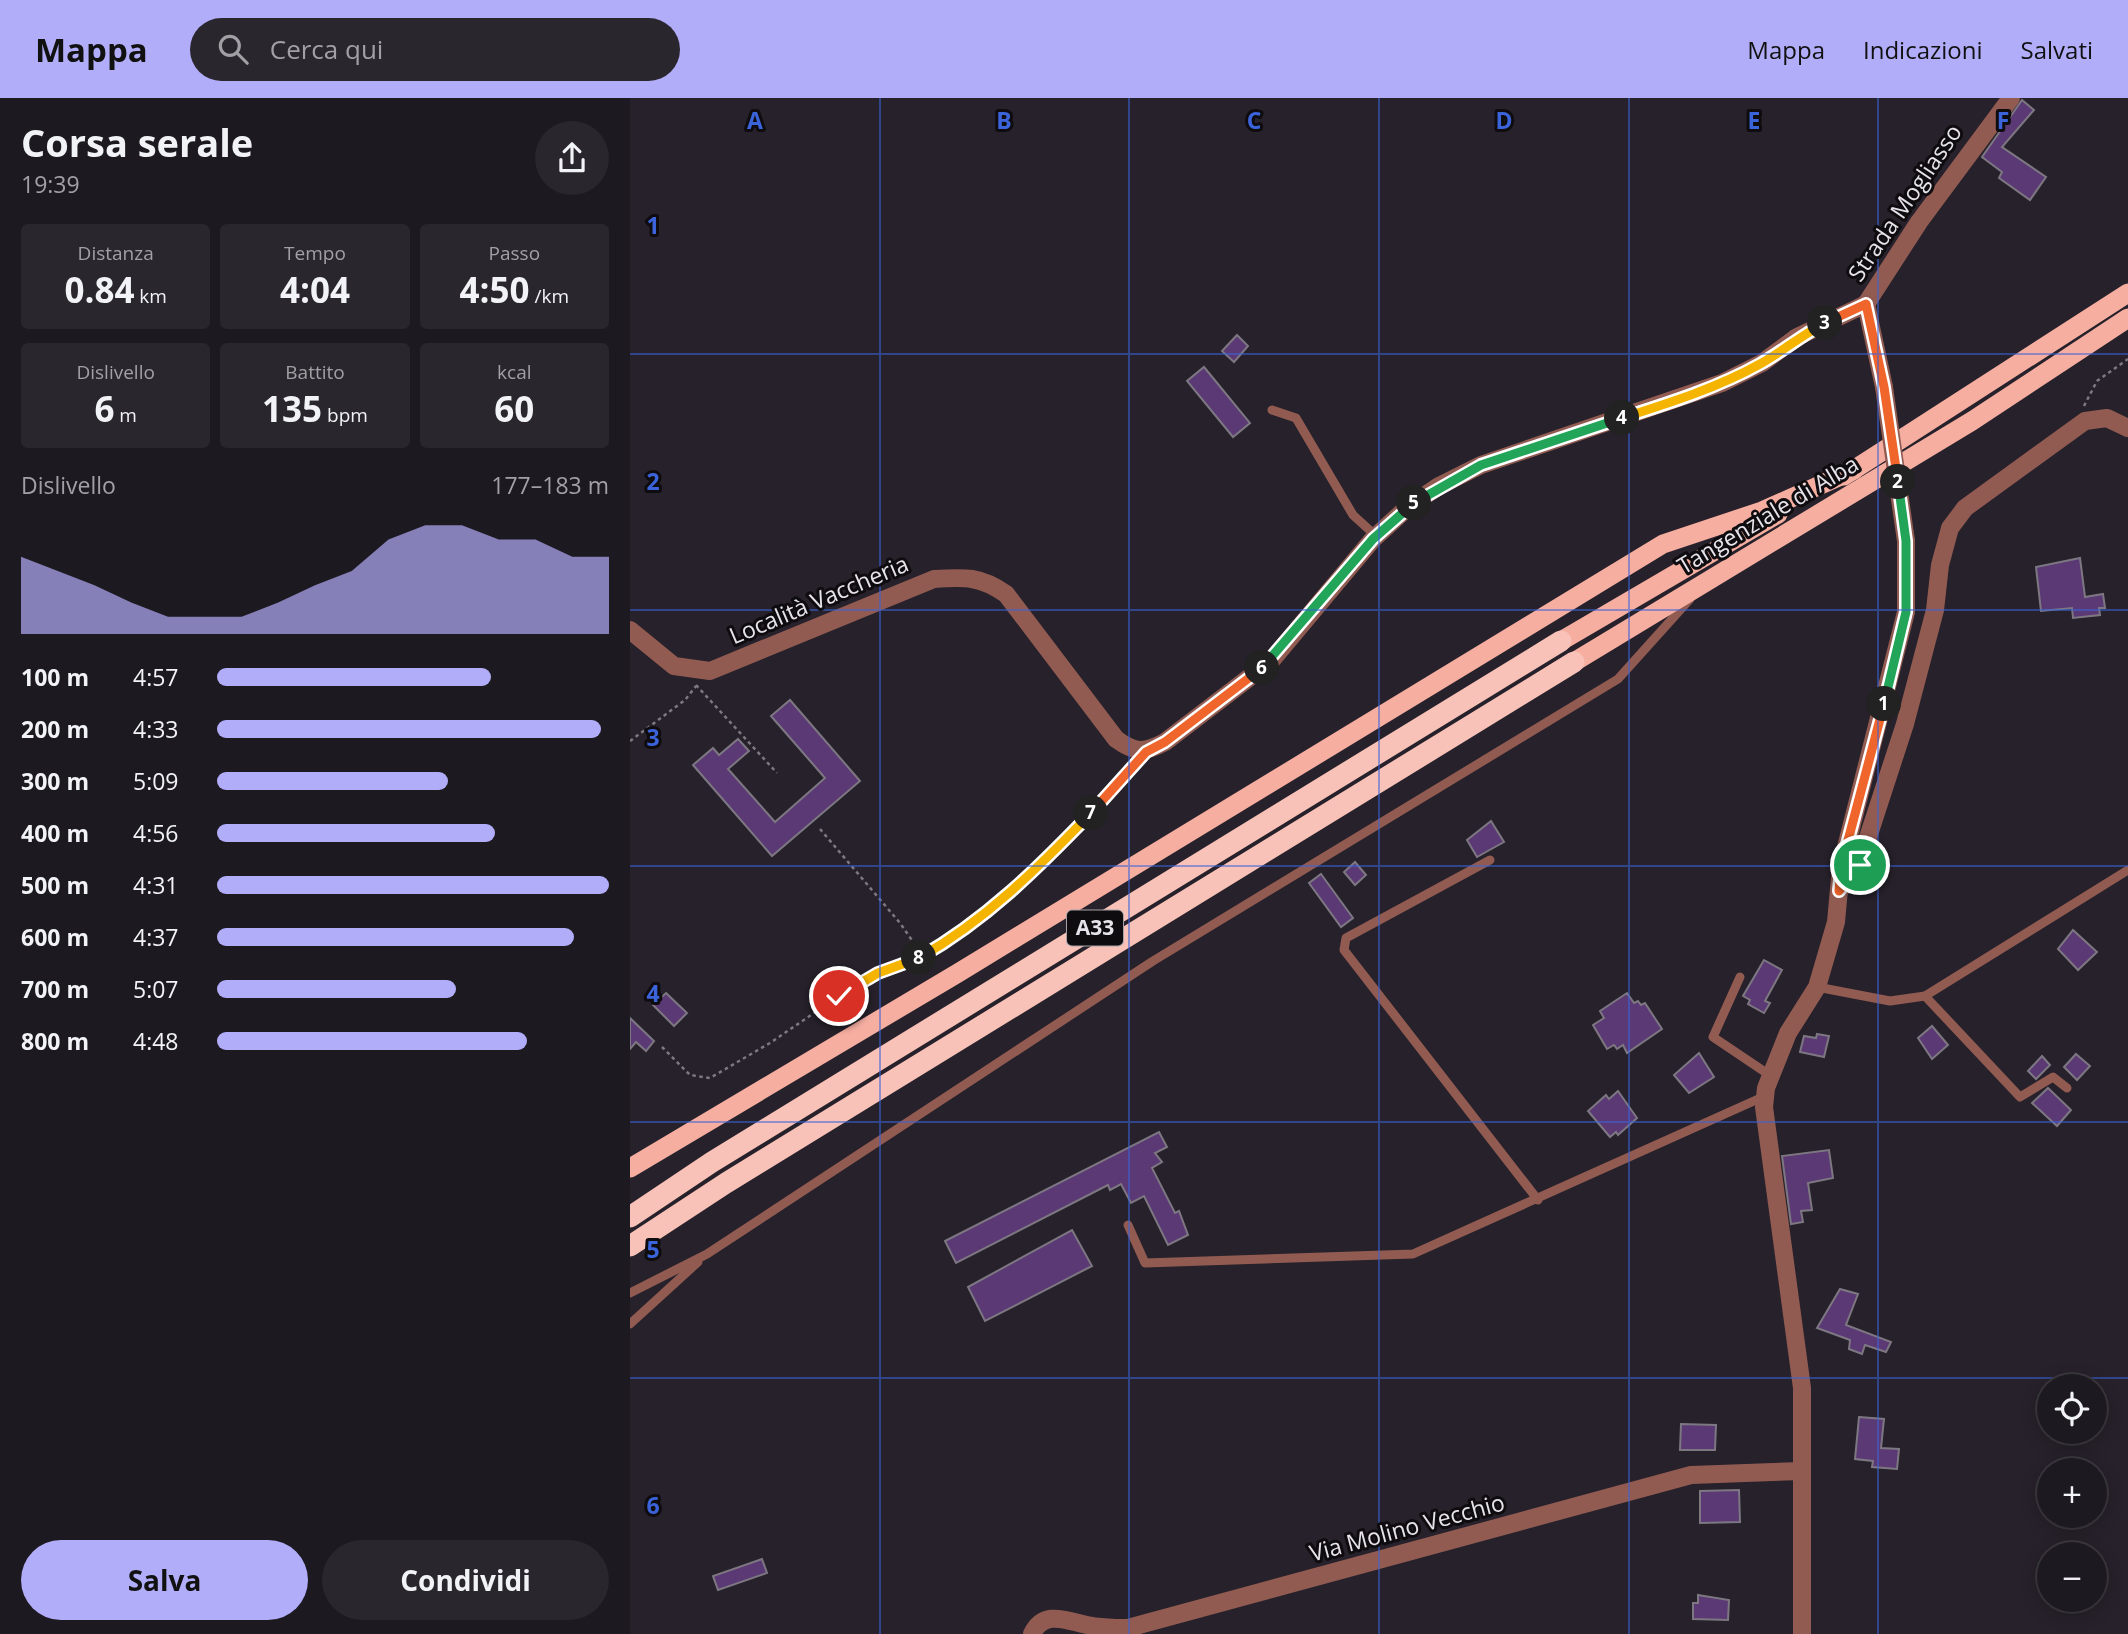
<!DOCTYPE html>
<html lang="it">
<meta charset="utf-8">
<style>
:root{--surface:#1c1920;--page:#29262d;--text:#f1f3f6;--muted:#a0a0a5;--line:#3a383e;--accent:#b2adf9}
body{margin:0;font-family:"Open Sans",sans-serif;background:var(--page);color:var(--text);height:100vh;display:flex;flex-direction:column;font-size:26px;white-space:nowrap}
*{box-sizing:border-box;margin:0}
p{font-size:23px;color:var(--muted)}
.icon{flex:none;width:38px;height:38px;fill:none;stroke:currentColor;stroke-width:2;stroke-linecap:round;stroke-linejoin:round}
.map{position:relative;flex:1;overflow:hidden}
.panel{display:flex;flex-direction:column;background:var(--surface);width:630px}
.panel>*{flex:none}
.fabs{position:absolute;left:1407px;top:1276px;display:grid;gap:14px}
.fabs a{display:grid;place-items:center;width:70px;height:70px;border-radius:50%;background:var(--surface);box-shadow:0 4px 18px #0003,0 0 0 2px var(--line);font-size:35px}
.pin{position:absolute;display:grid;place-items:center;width:60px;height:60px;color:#fff;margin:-30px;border:4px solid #fff;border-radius:50%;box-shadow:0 2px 7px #0007}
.km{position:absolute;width:35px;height:35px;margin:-18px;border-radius:50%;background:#222;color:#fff;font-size:19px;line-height:35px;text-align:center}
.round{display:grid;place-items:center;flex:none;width:74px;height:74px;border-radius:37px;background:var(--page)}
.head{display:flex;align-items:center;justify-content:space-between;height:119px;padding:0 21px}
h1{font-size:38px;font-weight:700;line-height:52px}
.metrics{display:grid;grid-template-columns:repeat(3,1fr);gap:10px;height:119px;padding:7px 21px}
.metrics div{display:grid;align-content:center;border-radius:7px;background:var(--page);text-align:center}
.metrics b{font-size:35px;font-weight:700}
.metrics small{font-size:19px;font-weight:400}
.metrics p{font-size:19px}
.chart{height:196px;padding:14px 21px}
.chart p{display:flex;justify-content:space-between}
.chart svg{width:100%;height:126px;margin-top:7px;fill:var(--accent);opacity:.7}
.button{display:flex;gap:14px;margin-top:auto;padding:14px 21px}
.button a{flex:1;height:80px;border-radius:42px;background:var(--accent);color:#111;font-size:28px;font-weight:700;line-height:80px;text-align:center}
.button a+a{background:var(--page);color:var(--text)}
ul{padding:0 21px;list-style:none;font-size:23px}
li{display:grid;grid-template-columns:112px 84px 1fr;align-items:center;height:52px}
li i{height:18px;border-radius:9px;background:var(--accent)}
header{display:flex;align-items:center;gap:42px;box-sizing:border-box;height:98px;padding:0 35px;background:var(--accent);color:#111}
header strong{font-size:33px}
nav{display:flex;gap:38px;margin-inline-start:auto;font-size:24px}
.search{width:490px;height:63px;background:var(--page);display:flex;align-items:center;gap:18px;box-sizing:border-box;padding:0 24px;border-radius:38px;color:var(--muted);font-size:26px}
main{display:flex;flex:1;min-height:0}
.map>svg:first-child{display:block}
.building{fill:#5b3974;stroke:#7d7782;stroke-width:2}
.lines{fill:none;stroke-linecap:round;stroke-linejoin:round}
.path{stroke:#7e7981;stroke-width:2.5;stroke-dasharray:3.5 3.5;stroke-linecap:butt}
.service{stroke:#915b52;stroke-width:9}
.minor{stroke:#915b52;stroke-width:18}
.trunk{stroke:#f6aea1;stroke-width:19}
.motorway{stroke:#f9c2b8;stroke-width:21}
.minor-bridge{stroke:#915b52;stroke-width:18}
.split-1-casing{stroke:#fff;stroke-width:14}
.split-2-casing{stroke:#fff;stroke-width:14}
.split-3-casing{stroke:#fff;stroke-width:14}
.split-4-casing{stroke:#fff;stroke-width:14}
.split-5-casing{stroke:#fff;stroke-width:14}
.split-6-casing{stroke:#fff;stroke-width:14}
.split-7-casing{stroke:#fff;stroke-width:14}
.split-8-casing{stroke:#fff;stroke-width:14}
.split-9-casing{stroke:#fff;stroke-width:14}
.split-1{stroke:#f0652b;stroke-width:9}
.split-2{stroke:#22a559;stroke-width:9}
.split-3{stroke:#f0652b;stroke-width:9}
.split-4{stroke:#f5b400;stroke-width:9}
.split-5{stroke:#22a559;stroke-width:9}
.split-6{stroke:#22a559;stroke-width:9}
.split-7{stroke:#f0652b;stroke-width:9}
.split-8{stroke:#f5b400;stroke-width:9}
.split-9{stroke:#f5b400;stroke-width:9}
.grid{fill:none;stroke:#3b64db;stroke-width:2;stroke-opacity:0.55}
.labels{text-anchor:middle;stroke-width:6;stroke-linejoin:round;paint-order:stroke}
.shield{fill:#0e0c0f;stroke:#a6a2a8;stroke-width:2}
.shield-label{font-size:21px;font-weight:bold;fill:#e7e3ea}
.street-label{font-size:23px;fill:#e7e3ea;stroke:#0e0c0f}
.grid-label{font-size:23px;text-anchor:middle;font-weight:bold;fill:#3b64db;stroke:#0e0c0f;stroke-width:6;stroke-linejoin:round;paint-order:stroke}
</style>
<header>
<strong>Mappa</strong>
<div class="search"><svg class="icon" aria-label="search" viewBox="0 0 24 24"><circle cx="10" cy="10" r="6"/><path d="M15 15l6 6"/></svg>Cerca qui</div>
<nav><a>Mappa</a><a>Indicazioni</a><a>Salvati</a></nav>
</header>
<main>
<section class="panel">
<div class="head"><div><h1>Corsa serale</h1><p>19:39</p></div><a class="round"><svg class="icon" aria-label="share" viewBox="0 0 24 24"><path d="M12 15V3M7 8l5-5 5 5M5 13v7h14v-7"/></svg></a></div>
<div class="metrics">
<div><p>Distanza</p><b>0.84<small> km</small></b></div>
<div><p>Tempo</p><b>4:04</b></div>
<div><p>Passo</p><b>4:50<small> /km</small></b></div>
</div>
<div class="metrics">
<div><p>Dislivello</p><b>6<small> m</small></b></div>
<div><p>Battito</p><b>135<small> bpm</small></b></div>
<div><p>kcal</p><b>60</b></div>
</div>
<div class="chart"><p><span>Dislivello</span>177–183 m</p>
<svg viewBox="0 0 160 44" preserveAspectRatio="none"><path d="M0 44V17L10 22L20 27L30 33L40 38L50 38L60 38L70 33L80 27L90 22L100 11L110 6L120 6L130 11L140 11L150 17L160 17V44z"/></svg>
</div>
<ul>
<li><b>100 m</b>4:57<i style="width:70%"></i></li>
<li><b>200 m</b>4:33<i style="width:98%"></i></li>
<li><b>300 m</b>5:09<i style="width:59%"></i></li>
<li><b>400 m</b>4:56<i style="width:71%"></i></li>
<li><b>500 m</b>4:31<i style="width:100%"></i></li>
<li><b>600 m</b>4:37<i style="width:91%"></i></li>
<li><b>700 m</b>5:07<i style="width:61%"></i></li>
<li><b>800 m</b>4:48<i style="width:79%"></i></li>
</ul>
<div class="button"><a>Salva</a><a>Condividi</a></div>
</section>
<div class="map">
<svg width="1498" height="1536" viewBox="0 0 1498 1536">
<rect width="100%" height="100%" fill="#26212a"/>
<g class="building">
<path d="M1392 2 1404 12 1372 49 1416 79 1400 102 1369 80 1372 74 1352 59Z"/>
<path d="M607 237 618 248 604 264 592 253Z"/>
<path d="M574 269 620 325 603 339 557 283Z"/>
<path d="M1450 460 1455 499 1473 496 1475 510H1469L1470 517 1443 520 1442 510 1411 513 1406 469Z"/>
<path d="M160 602 230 683 142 758 63 667 83 650 89 657 108 641 119 653 98 671 145 724 195 680 141 618Z"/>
<path d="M861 723 874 744 847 759 837 742Z"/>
<path d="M725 764 736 777 725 787 714 774Z"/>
<path d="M691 776 723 820 711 829 679 785Z"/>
<path d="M1443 832 1467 854 1448 872 1428 851Z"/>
<path d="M1134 862 1152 872 1135 903 1140 905 1134 915 1118 906 1120 902 1113 898Z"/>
<path d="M36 895 57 915 44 928 23 907Z"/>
<path d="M997 895 1004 905 1008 903 1011 907 1015 905 1032 931 997 955 993 947 987 951 984 947 977 951 963 927 974 920 970 913Z"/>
<path d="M0 920 24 943 16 953 6 944 0 951Z"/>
<path d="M1302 928 1318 947 1302 961 1288 940Z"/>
<path d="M1187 936 1199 938 1194 959 1170 954 1174 938 1186 940Z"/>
<path d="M1069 955 1084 979 1059 995 1044 977Z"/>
<path d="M1446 956 1460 968 1447 982 1434 969Z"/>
<path d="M1412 958 1420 967 1406 981 1398 973Z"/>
<path d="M1418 990 1441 1012 1427 1028 1402 1005Z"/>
<path d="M988 993 1007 1020 988 1037 986 1034 980 1039 958 1013 976 997 979 1001Z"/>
<path d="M529 1034 537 1049 525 1055 532 1064 522 1070 545 1115 549 1113 558 1137 538 1147 514 1098 501 1105 491 1086 480 1092 478 1087 326 1165 315 1143Z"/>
<path d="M1199 1052 1203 1080 1178 1085 1182 1112 1171 1113 1173 1124 1161 1126 1152 1058Z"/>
<path d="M442 1132 462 1168 355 1223 338 1189Z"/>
<path d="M1210 1191 1228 1196 1216 1227 1261 1244 1256 1254 1235 1247 1232 1256 1219 1251 1220 1242 1187 1230Z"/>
<path d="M1229 1319 1254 1321 1251 1350 1269 1351 1267 1371 1242 1369 1243 1363 1225 1361Z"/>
<path d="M1051 1326 1086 1327 1085 1352H1050Z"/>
<path d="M1109 1392 1110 1424 1070 1425V1393Z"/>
<path d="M132 1461 137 1475 88 1492 83 1478Z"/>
<path d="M1068 1497 1099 1502 1098 1522 1063 1521V1505H1068Z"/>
</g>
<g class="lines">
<g class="path">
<path d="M1454 308 1467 283 1498 261"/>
<path d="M66 587 147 675"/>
<path d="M0 643 55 602 66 588"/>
<path d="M190 731 270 825 286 848 301 852"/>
<path d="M32 949 60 977 80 980 140 945 209 898 249 875 286 861 320 842 376 799 413 765 506 668"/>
</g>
<g class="service">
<path d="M642 312 666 320 723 417 746 438"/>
<path d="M860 762 716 840 714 852 908 1102"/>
<path d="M1110 879 1083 939 1141 978"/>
<path d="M1187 889 1260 903 1295 898 1498 772"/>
<path d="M1295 898 1390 999 1423 979 1437 990"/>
<path d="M498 1127 515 1165 783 1156 1135 998"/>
<path d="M0 1195 77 1156 523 863 988 581 1060 501"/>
<path d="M0 1226 68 1164"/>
</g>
<g class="minor">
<path d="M1236 206 1289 124 1381 0"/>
<path d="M1236 206 1254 289"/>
<path d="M0 532 44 568 80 573 304 481C335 479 350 478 376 496L486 641C505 655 514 655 535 644L641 563 743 441 778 409 809 388 851 367 1092 285 1132 265 1167 239 1236 206"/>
<path d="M1209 793 1229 767 1275 626 1305 512 1310 467 1320 430 1335 410 1455 323 1477 320 1498 330"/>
<path d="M402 1536C414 1511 437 1523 457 1527 471 1530 484 1530 498 1530L1061 1377 1172 1373"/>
<path d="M1172 1536V1290L1134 1009 1136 990 1158 935 1187 889 1206 824 1211 769 1276 514V443"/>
</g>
<g class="trunk">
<path d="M1214 378 1498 195"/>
<path d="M931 543 1148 416"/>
<path d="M944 564 1342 323 1498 220"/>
<path d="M0 1070 328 875 1033 446 1132 413 1224 372"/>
</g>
<g class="motorway">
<path d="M0 1119 82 1064 931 543"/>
<path d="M0 1148 96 1085 944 564"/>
</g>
<path class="minor-bridge" d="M1254 289 1276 443"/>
</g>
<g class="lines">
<defs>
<path id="split-1" d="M1230 767 1209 793 1211 769 1254 606"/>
<path id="split-2" d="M1254 606 1276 514V443L1268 384"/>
<path id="split-3" d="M1195 225 1236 206 1254 289 1268 384"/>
<path id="split-4" d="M992 320C1039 305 1087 290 1130 266 1153 253 1172 237 1195 225"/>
<path id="split-5" d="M784 405 851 367 992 320"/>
<path id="split-6" d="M632 570 743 441 784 405"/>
<path id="split-7" d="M461 715 516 654 535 644 632 570"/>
<path id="split-8" d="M289 860C356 822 408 770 461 715"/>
<path id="split-9" d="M209 898 248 875 289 860"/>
</defs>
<use href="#split-1" class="split-1-casing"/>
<use href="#split-2" class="split-2-casing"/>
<use href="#split-3" class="split-3-casing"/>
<use href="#split-4" class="split-4-casing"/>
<use href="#split-5" class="split-5-casing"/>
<use href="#split-6" class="split-6-casing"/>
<use href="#split-7" class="split-7-casing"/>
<use href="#split-8" class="split-8-casing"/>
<use href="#split-9" class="split-9-casing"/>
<use href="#split-1" class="split-1"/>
<use href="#split-2" class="split-2"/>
<use href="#split-3" class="split-3"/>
<use href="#split-4" class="split-4"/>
<use href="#split-5" class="split-5"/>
<use href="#split-6" class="split-6"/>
<use href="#split-7" class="split-7"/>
<use href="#split-8" class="split-8"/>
<use href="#split-9" class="split-9"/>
</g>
<path class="grid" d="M250 0V1536M499 0V1536M749 0V1536M999 0V1536M1248 0V1536M0 256H1498M0 512H1498M0 768H1498M0 1024H1498M0 1280H1498"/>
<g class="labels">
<rect class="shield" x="437" y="812.5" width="56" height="35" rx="5"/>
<g class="shield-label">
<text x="465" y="837">A33</text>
</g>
<g class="street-label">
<text transform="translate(1275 105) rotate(-56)" y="8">Strada Mogliasso</text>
<text transform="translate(1138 417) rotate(-31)" y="8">Tangenziale di Alba</text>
<text transform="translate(189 502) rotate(-23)" y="8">Località Vaccheria</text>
<text transform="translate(777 1430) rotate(-15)" y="8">Via Molino Vecchio</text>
</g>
</g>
<g class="grid-label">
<text x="125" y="31">A</text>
<text x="374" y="31">B</text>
<text x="624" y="31">C</text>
<text x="874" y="31">D</text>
<text x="1124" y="31">E</text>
<text x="1373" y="31">F</text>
<text x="23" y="136">1</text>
<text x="23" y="392">2</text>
<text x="23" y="648">3</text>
<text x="23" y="904">4</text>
<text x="23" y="1160">5</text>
<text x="23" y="1416">6</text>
</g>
</svg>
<div class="fabs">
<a><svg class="icon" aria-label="locate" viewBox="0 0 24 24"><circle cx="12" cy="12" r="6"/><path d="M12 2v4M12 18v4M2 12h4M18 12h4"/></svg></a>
<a>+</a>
<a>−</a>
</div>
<div class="pin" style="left:1230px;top:767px;background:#1e9e55"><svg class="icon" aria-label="arrive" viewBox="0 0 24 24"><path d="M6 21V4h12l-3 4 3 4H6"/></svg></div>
<div class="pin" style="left:209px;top:898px;background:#d93025"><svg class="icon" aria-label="check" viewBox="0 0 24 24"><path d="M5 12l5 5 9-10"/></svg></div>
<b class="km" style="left:1254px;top:606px">1</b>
<b class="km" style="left:1268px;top:384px">2</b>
<b class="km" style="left:1195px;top:225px">3</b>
<b class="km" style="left:992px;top:320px">4</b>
<b class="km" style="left:784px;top:405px">5</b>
<b class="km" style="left:632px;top:570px">6</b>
<b class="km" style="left:461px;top:715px">7</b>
<b class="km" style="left:289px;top:860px">8</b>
</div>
</main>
